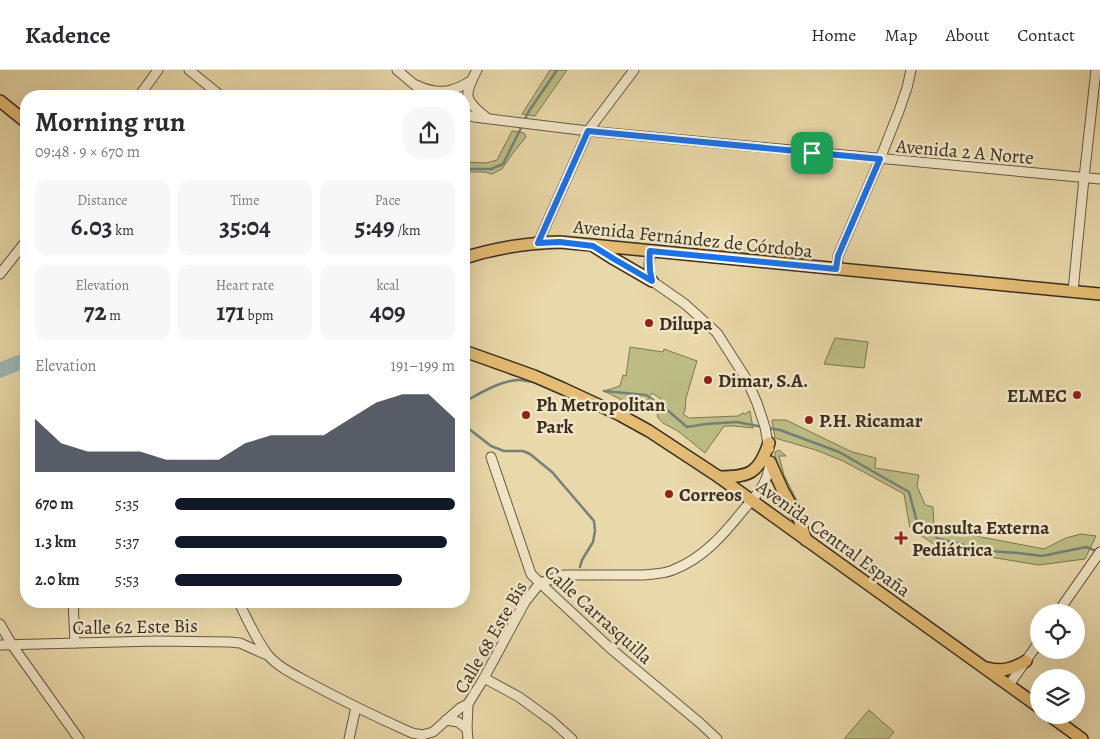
<!DOCTYPE html>
<meta charset="utf-8">
<style>
:root{--surface:#fff;--page:#f7f7f7;--text:#2b2b33;--muted:#7c7c81;--line:#e1e1e2;--accent:#111827}
body{margin:0;font-family:Alegreya,serif;background:var(--page);color:var(--text);height:100vh;display:flex;flex-direction:column;font-size:19px;white-space:nowrap}
*{box-sizing:border-box;margin:0}
p{font-size:16px;color:var(--muted)}
.icon{flex:none;width:28px;height:28px;fill:none;stroke:currentColor;stroke-width:2;stroke-linecap:round;stroke-linejoin:round}
.map{position:relative;flex:1;overflow:hidden}
.sheet{position:absolute;left:20px;top:20px;width:450px;height:518px;display:flex;flex-direction:column;background:var(--surface);border-radius:20px;box-shadow:0 5px 20px #0002}
.sheet>*{flex:none}
.buttons{position:absolute;left:1030px;top:534px;display:grid;gap:10px}
.buttons a{display:grid;place-items:center;width:55px;height:55px;border-radius:50%;background:var(--surface);box-shadow:0 5px 20px #0002;font-size:25px}
.pin{position:absolute;display:grid;place-items:center;width:42px;height:42px;color:#fff;margin:-21px;border-radius:10px;box-shadow:0 2px 8px #0006}
.round{display:grid;place-items:center;flex:none;width:52px;height:52px;border-radius:20px;background:var(--page)}
.overview{display:flex;align-items:center;justify-content:space-between;height:85px;padding:0 15px}
h1{font-size:28px;font-weight:700;line-height:38px}
.metrics{display:grid;grid-template-columns:repeat(3,1fr);gap:8px;height:85px;padding:5px 15px}
.metrics div{display:grid;align-content:center;border-radius:12px;background:var(--page);text-align:center}
.metrics b{font-size:25px;font-weight:700}
.metrics small{font-size:14px;font-weight:400}
.metrics p{font-size:14px}
.chart{height:140px;padding:10px 15px}
.chart p{display:flex;justify-content:space-between}
.chart svg{width:100%;height:90px;margin-top:5px;fill:var(--accent);opacity:.7}
ul{padding:0 15px;list-style:none;font-size:16px}
li{display:grid;grid-template-columns:80px 60px 1fr;align-items:center;height:38px}
li i{height:12px;border-radius:6px;background:var(--accent)}
header{display:flex;align-items:center;gap:30px;box-sizing:border-box;height:70px;padding:0 25px;background:var(--surface);border-bottom:1px solid var(--line)}
header strong{font-size:24px}
nav{display:flex;gap:28px;margin-inline-start:auto;font-size:18px}
.map>svg:first-child{display:block}
.green{fill:#bcbd84;stroke:#7b7653}
.lines{fill:none;stroke-linecap:round;stroke-linejoin:round}
.stream{stroke:#75817a;stroke-width:2.5}
.river{stroke:#9db7b4;stroke-width:15}
.minor-casing{stroke:#665944;stroke-width:11}
.major-casing{stroke:#3a2f22;stroke-width:14}
.minor{stroke:#f1e6c7;stroke-width:9}
.major{stroke:#e4bc74;stroke-width:11}
.route-casing{stroke:#fff;stroke-width:10}
.route{stroke:#1a73e8;stroke-width:6}
.poi-dot{fill:#8f2418;stroke:#f1e6c7;stroke-width:2}
.labels{text-anchor:middle;stroke-width:5;stroke-linejoin:round;paint-order:stroke}
.street-label{font-size:19px;fill:#3a2f22;stroke:#f1e6c7}
.poi-label{font-size:19px;font-weight:bold;fill:#3a2f22;stroke:#f1e6c7;text-anchor:start}
</style>
<header>
<strong>Kadence</strong>
<nav><a>Home</a><a>Map</a><a>About</a><a>Contact</a></nav>
</header>
<div class="map">
<svg width="1100" height="669" viewBox="0 0 1100 669">
<rect width="100%" height="100%" fill="#e9d8a9"/>
<filter id="stains"><feTurbulence type="fractalNoise" baseFrequency=".004" numOctaves="4"/><feColorMatrix values="0 0 0 0 .2 0 0 0 0 .09 0 0 0 0 .02 0 0 0 .5 -.17"/></filter>
<radialGradient id="worn" r=".72"><stop offset=".6" stop-color="#630" stop-opacity="0"/><stop offset="1" stop-color="#630" stop-opacity=".3"/></radialGradient>
<g class="green">
<path d="M550 0H567L535 46 522 44Z"/>
<path d="M512 61 524 63 526 67 513 83 502 99 492 104 485 102H464V92L486 93 497 90Z"/>
<path d="M835 268 868 272 864 298 824 294Z"/>
<path d="M630 277 663 282 664 279 697 291 686 328 685 341 683 344 689 348 738 346 743 343 745 344 750 341 753 358 735 356H724L705 383 678 361 663 353 658 348 657 342 661 329 652 323 646 333 641 336H634L604 321 620 316 623 305 626 306Z"/>
<path d="M772 350H786L852 382 876 388 875 398 919 405 917 416 925 435 933 437 934 458 1044 479 1066 468 1081 464 1096 466 1085 489 1039 495 941 479 910 458 904 424 843 391 816 380 775 368Z"/>
<path d="M779 380 786 386H779L784 405 800 437 799 440 781 407 775 385V382Z"/>
<path d="M869 640 894 662 888 669H844Z"/>
</g>
<g class="lines">
<g class="stream">
<path d="M524 51 529 41 557 0"/>
<path d="M464 99H491L503 94 522 56"/>
<path d="M604 321 646 325 665 338 687 357 706 354 737 352 763 357"/>
<path d="M464 332C479 324 501 310 519 310 524 310 530 312 535 312"/>
<path d="M464 355 491 376 504 381H523L530 384 552 402 594 451 595 461 593 472 582 490 580 497"/>
<path d="M768 358 780 360 839 382 909 422 917 452 939 469 989 481 1018 483 1042 486 1086 477 1099 482"/>
</g>
<path class="river" d="M0 300 26 290"/>
<defs>
<g id="minor">
<path d="M189 0 221 26"/>
<path d="M397 0 428 26"/>
<path d="M477 0C463 26 464 30 487 48"/>
<path d="M416 15C437 25 453 23 472 10"/>
<path d="M139 26 158 0"/>
<path d="M464 44 474 47 588 61 1100 109"/>
<path d="M538 173 588 61 634 0"/>
<path d="M651 181 649 193V201L652 211 685 234 717 263 747 310 757 333 765 357 769 379"/>
<path d="M837 199 838 186 880 89 899 41 907 18 911 0"/>
<path d="M0 204 26 171"/>
<path d="M1073 221 1084 108 1096 0"/>
<path d="M491 387 531 504 540 513 610 578 700 653 717 669"/>
<path d="M73 531 75 573"/>
<path d="M238 531C247 548 256 570 268 585 277 596 293 604 306 611 341 630 376 647 412 663L422 665 433 662 460 638 468 634"/>
<path d="M1058 542 1100 482"/>
<path d="M0 554 12 575 79 669"/>
<path d="M0 575 156 571 229 572 240 573 267 585"/>
<path d="M484 608 519 627 552 651 572 669"/>
<path d="M1009 615 1039 572"/>
<path d="M446 650 458 652 467 659"/>
<path d="M349 669 356 637"/>
<path d="M468 669 467 659 468 634 484 608 525 532 540 513 564 505H643C653 504 664 504 673 500 704 488 725 463 745 438 752 430 761 421 765 411 768 405 769 399 770 392"/>
</g>
<g id="major">
<path d="M0 31 26 52"/>
<path d="M595 177 614 189 652 211"/>
<path d="M464 188C495 178 527 173 560 172L1100 224"/>
<path d="M464 281 534 306 564 319 620 345 649 361 719 407 1039 637"/>
<path d="M770 392 783 421 799 449 806 470"/>
<path d="M719 407C750 407 759 403 769 373"/>
<path d="M987 598C1002 602 1013 599 1026 591"/>
<path d="M1049 645 1082 669"/>
</g>
</defs>
<use href="#minor" class="minor-casing"/>
<use href="#major" class="major-casing"/>
<use href="#minor" class="minor"/>
<use href="#major" class="major"/>
</g>
<g class="lines">
<defs>
<path id="route" d="M588 61 880 89 838 186 836 199 650 181C649 192 649 200 652 211L614 189 593 176 560 172 538 173Z"/>
</defs>
<use href="#route" class="route-casing"/>
<use href="#route" class="route"/>
</g>
<g class="poi-dot">
<circle cx="649" cy="253" r="5"/>
<circle cx="708" cy="310" r="5"/>
<circle cx="1077" cy="325" r="5"/>
<circle cx="526" cy="345" r="5"/>
<circle cx="809" cy="350" r="5"/>
<circle cx="669" cy="424" r="5"/>
<path d="M898.5 460.5h5v5h5v5h-5v5h-5v-5h-5v-5h5z"/>
</g>
<g class="labels">
<g class="street-label">
<text transform="translate(965 81) rotate(5)" y="7">Avenida 2 A Norte</text>
<text transform="translate(693 168) rotate(6)" y="7">Avenida Fernández de Córdoba</text>
<text transform="translate(834 468) rotate(36)" y="7">Avenida Central España</text>
<text transform="translate(599 544) rotate(42)" y="7">Calle Carrasquilla</text>
<text transform="translate(135 556) rotate(-1)" y="7">Calle 62 Este Bis</text>
<text transform="translate(490 567) rotate(-60)" y="7">Calle 68 Este Bis</text>
</g>
<g class="poi-label">
<text x="659" y="260">Dilupa</text>
<text x="718" y="317">Dimar, S.A.</text>
<text x="1067" y="332" text-anchor="end">ELMEC</text>
<text x="536" y="341">Ph Metropolitan<tspan x="536" dy="22">Park</tspan></text>
<text x="819" y="357">P.H. Ricamar</text>
<text x="679" y="431">Correos</text>
<text x="912" y="464">Consulta Externa<tspan x="912" dy="22">Pediátrica</tspan></text>
</g>
</g>
<rect width="100%" height="100%" filter="url(#stains)"/>
<rect width="100%" height="100%" fill="url(#worn)"/>
</svg>
<div class="buttons">
<a><svg class="icon" aria-label="locate" viewBox="0 0 24 24"><circle cx="12" cy="12" r="6"/><path d="M12 2v4M12 18v4M2 12h4M18 12h4"/></svg></a>
<a><svg class="icon" aria-label="layers" viewBox="0 0 24 24"><path d="M12 4l9 5-9 5-9-5zM3 14l9 5 9-5"/></svg></a>
</div>
<div class="pin" style="left:812px;top:83px;background:#1e9e55"><svg class="icon" aria-label="arrive" viewBox="0 0 24 24"><path d="M6 21V4h12l-3 4 3 4H6"/></svg></div>
<section class="sheet">
<div class="overview"><div><h1>Morning run</h1><p>09:48 · 9 × 670 m</p></div><a class="round"><svg class="icon" aria-label="share" viewBox="0 0 24 24"><path d="M12 15V3M7 8l5-5 5 5M5 13v7h14v-7"/></svg></a></div>
<div class="metrics">
<div><p>Distance</p><b>6.03<small> km</small></b></div>
<div><p>Time</p><b>35:04</b></div>
<div><p>Pace</p><b>5:49<small> /km</small></b></div>
</div>
<div class="metrics">
<div><p>Elevation</p><b>72<small> m</small></b></div>
<div><p>Heart rate</p><b>171<small> bpm</small></b></div>
<div><p>kcal</p><b>409</b></div>
</div>
<div class="chart"><p><span>Elevation</span>191–199 m</p>
<svg viewBox="0 0 160 44" preserveAspectRatio="none"><path d="M0 44V18L10 30L20 34L30 34L40 34L50 38L60 38L70 38L80 30L90 26L100 26L110 26L120 18L130 10L140 6L150 6L160 18V44z"/></svg>
</div>
<ul>
<li><b>670 m</b>5:35<i style="width:100%"></i></li>
<li><b>1.3 km</b>5:37<i style="width:97%"></i></li>
<li><b>2.0 km</b>5:53<i style="width:81%"></i></li>
</ul>
</section>
</div>
